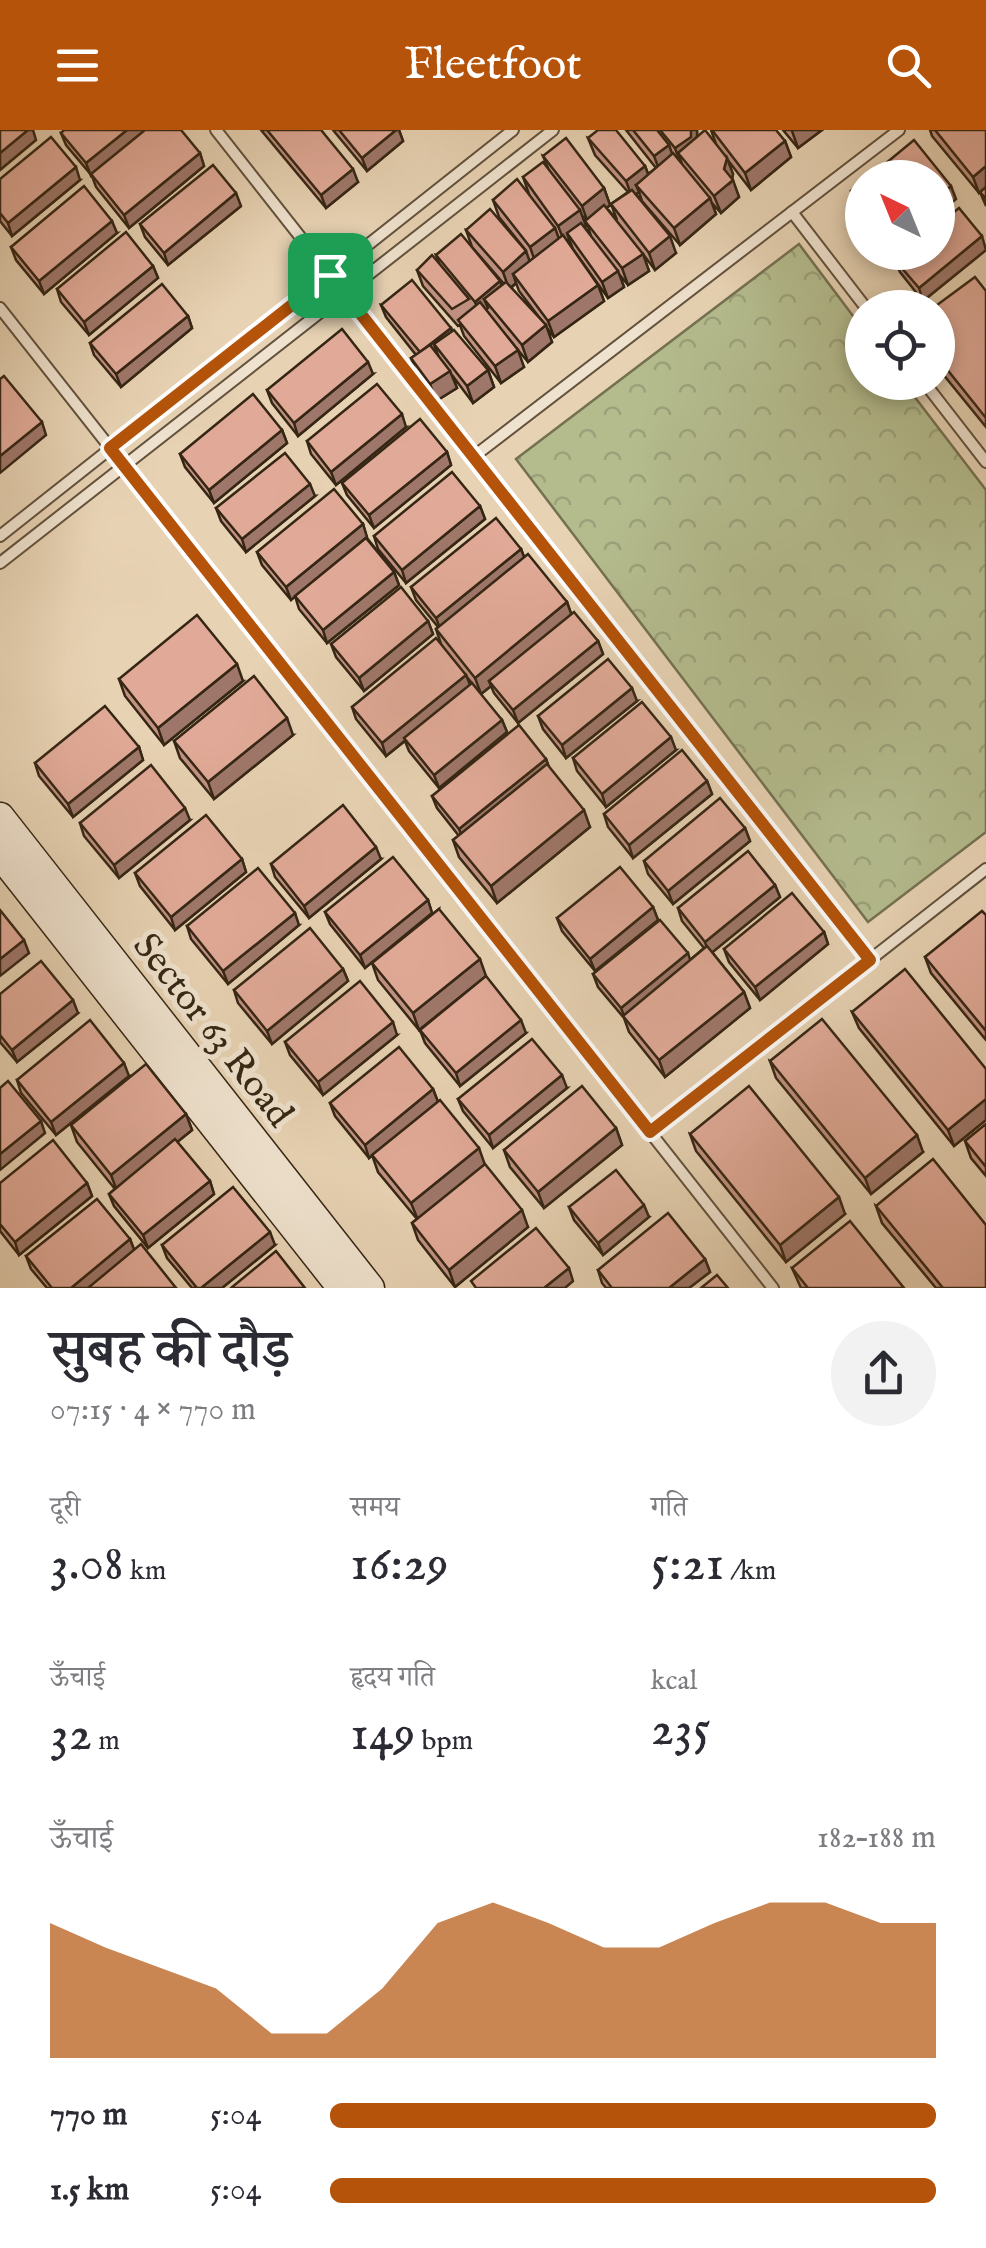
<!DOCTYPE html>
<html lang="hi">
<meta charset="utf-8">
<style>
:root{--surface:#fff;--page:#f2f2f3;--text:#2b2b33;--muted:#7c7c81;--accent:#b45309}
body{margin:0;font-family:"IM FELL English","Noto Serif Devanagari",serif;background:var(--page);color:var(--text);height:100vh;display:flex;flex-direction:column;font-size:38px;white-space:nowrap}
*{box-sizing:border-box;margin:0}
p{font-size:32px;color:var(--muted)}
.icon{flex:none;width:55px;height:55px;fill:none;stroke:currentColor;stroke-width:2;stroke-linecap:round;stroke-linejoin:round}
.map{position:relative;height:1158px;overflow:hidden}
.panel{display:flex;flex-direction:column;background:var(--surface);flex:1}
.panel>*{flex:none}
.needle{width:65px;rotate:317deg}
.tools{position:absolute;left:845px;top:30px;display:grid;gap:20px}
.tools a{display:grid;place-items:center;width:110px;height:110px;border-radius:50%;background:var(--surface);box-shadow:0 5px 15px #0003;font-size:50px}
.pin{position:absolute;display:grid;place-items:center;width:85px;height:85px;color:#fff;margin:-42px;border-radius:20px;box-shadow:0 5px 15px #0006}
.round{display:grid;place-items:center;flex:none;width:105px;height:105px;border-radius:52px;background:var(--page)}
.summary{display:flex;align-items:center;justify-content:space-between;height:170px;padding:0 50px}
h1{font-size:55px;font-weight:600;line-height:75px}
.metrics{display:grid;grid-template-columns:repeat(3,1fr);gap:15px;height:170px;padding:10px 50px}
.metrics div{display:grid;align-content:center}
.metrics b{font-size:50px;font-weight:600}
.metrics small{font-size:28px;font-weight:400}
.metrics p{font-size:28px}
.chart{height:280px;padding:20px 50px}
.chart p{display:flex;justify-content:space-between}
.chart svg{width:100%;height:180px;margin-top:10px;fill:var(--accent);opacity:.7}
ul{padding:0 50px;list-style:none;font-size:32px}
li{display:grid;grid-template-columns:160px 120px 1fr;align-items:center;height:75px}
li i{height:25px;border-radius:12px;background:var(--accent)}
header{display:flex;justify-content:space-between;align-items:center;height:130px;padding:0 50px;background:var(--accent);color:#fff;font-size:45px;font-weight:600}
.map>svg:first-child{display:block}
.park{fill:url(#park-crowns);stroke:#747151;stroke-width:2.5}
.lines{fill:none;stroke-linecap:round;stroke-linejoin:round}
.lane-casing{stroke:#62513c;stroke-width:14}
.secondary-casing{stroke:#352614;stroke-width:31}
.lane{stroke:#efe2ce;stroke-width:10}
.secondary{stroke:#efe2ce;stroke-width:28}
.wall{fill:#c29283;stroke:#352614;stroke-width:2.5;fill-rule:evenodd}
.shaded-wall{fill:#9e776a;stroke:#352614;stroke-width:2.5}
.building{fill:#e1aa98;stroke:#352614;stroke-width:2.5}
.route-casing{stroke:#fff;stroke-width:20}
.route{stroke:#b45309;stroke-width:12}
.labels{text-anchor:middle;stroke-width:10;stroke-linejoin:round;paint-order:stroke}
.street-label{font-size:38px;fill:#352614;stroke:#efe2ce}
</style>
<header><svg class="icon" aria-label="menu" viewBox="0 0 24 24"><path d="M4 6h16M4 12h16M4 18h16"/></svg>Fleetfoot<svg class="icon" aria-label="search" viewBox="0 0 24 24"><circle cx="10" cy="10" r="6"/><path d="M15 15l6 6"/></svg></header>
<div class="map">
<svg width="986" height="1158" viewBox="0 0 986 1158">
<defs>
<pattern id="park-crowns" width="20" height="18" patternUnits="userSpaceOnUse" patternTransform="scale(2.5)"><rect width="20" height="18" fill="#b4bc8e"/><path d="M2 6a3 3 0 1 1 6 0M12 15a3 3 0 1 1 6 0" fill="none" stroke="#9ba17a"/></pattern>
</defs>
<rect width="100%" height="100%" fill="#e7d2b3"/>
<filter id="stains"><feTurbulence type="fractalNoise" baseFrequency=".002" numOctaves="4"/><feColorMatrix values="0 0 0 0 .2 0 0 0 0 .09 0 0 0 0 .02 0 0 0 .5 -.17"/></filter>
<radialGradient id="worn" r=".72"><stop offset=".6" stop-color="#630" stop-opacity="0"/><stop offset="1" stop-color="#630" stop-opacity=".3"/></radialGradient>
<path class="park" d="M799 114 862 198V252L904 253 986 360V702L868 792 516 329Z"/>
<g class="lines">
<defs>
<g id="lane">
<path d="M216 0 870 830"/>
<path d="M792 82 866 178"/>
<path d="M0 178 773 1158"/>
<path d="M924 252 986 332"/>
<path d="M473 327 899 0"/>
<path d="M0 406 513 0"/>
<path d="M0 433 553 0"/>
<path d="M650 1002 986 739"/>
</g>
<g id="secondary">
<path d="M0 687 370 1158"/>
<path d="M0 724 342 1158"/>
</g>
</defs>
<use href="#lane" class="lane-casing"/>
<use href="#secondary" class="secondary-casing"/>
<use href="#lane" class="lane"/>
<use href="#secondary" class="secondary"/>
</g>
<g class="wall">
<path d="M261 0H321L358 52 326 78Z"/>
<path d="M333 0H399L403 11 367 41Z"/>
<path d="M626 0H697V7L716 14 711 0 785 11 791 27 751 60 727 29 733 44 732 49 739 67 721 83 712 73 716 84 680 115 642 71 639 62 636 64 676 123 655 140 643 124 649 141 628 155 619 144 624 157 608 168 573 119 569 109 567 111 598 155 604 171 554 207 546 197 552 212 528 232 502 201 524 237 501 253 464 206 460 195 458 196 423 156 417 140 439 133 436 125 500 151 502 156 504 154 472 117 466 100 523 117 499 87 493 70 529 64 523 47 548 38 543 26 604 58 610 75 607 78 617 90 611 74 628 62 595 25 588 8 645 36 648 44 656 38ZM583 86 586 90 591 106 585 98 586 96ZM516 153 519 161 542 191 511 158Z"/>
<path d="M783 0H822L798 18Z"/>
<path d="M930 0H986V76L980 62 979 63 932 6Z"/>
<path d="M61 3 200 23 204 36 129 98 96 57 92 46 66 15Z"/>
<path d="M0 49 80 50 12 106 0 91Z"/>
<path d="M862 52V83L855 74 851 61Z"/>
<path d="M241 76 168 135 145 107 140 94Z"/>
<path d="M117 103 44 164 16 130 11 117Z"/>
<path d="M986 117V120L923 171 900 142 895 130Z"/>
<path d="M153 136 158 148 89 205 61 172 57 159Z"/>
<path d="M986 161V297L938 238V178Z"/>
<path d="M381 175 451 198 452 202 488 240 494 257 473 273 452 245 457 258 436 271 417 245 411 228 416 225 386 187Z"/>
<path d="M188 186 192 198 121 257 94 225 90 213Z"/>
<path d="M373 244 298 306 272 273 267 260Z"/>
<path d="M406 297 336 355 311 324 307 311Z"/>
<path d="M282 300 287 313 214 373 185 337 180 324Z"/>
<path d="M447 322 451 335 374 398 347 365 342 353Z"/>
<path d="M315 366 246 422 221 391 216 378Z"/>
<path d="M480 376 485 389 406 453 378 419 374 406Z"/>
<path d="M363 394 367 408 394 442 399 455 327 513 299 479 295 466 291 470 262 435 257 422Z"/>
<path d="M521 419 524 427 567 472 571 484 598 511 603 524 518 593 494 563 491 556 481 564 466 546 470 555 502 590 507 602 439 658 409 621 405 611 386 626 356 589 352 577 441 514 436 499 438 497 416 470 411 457Z"/>
<path d="M428 491 433 504 364 561 336 527 331 514Z"/>
<path d="M119 549 243 551 164 615 125 566Z"/>
<path d="M637 571 566 628 543 599 538 586Z"/>
<path d="M293 605 214 669 180 628 174 611Z"/>
<path d="M139 617 143 630 73 687 39 646 35 633Z"/>
<path d="M676 620 606 677 577 641 573 628Z"/>
<path d="M546 629 549 638 590 697 497 773 459 727 453 710 459 706 437 678 432 666Z"/>
<path d="M707 651 712 664 633 728 608 697 604 684Z"/>
<path d="M190 690 119 748 84 706 80 693Z"/>
<path d="M745 698 750 711 673 774 648 744 644 731Z"/>
<path d="M242 729 246 742 175 800 140 756 135 743Z"/>
<path d="M381 729 309 788 275 747 271 734Z"/>
<path d="M775 755 780 767 712 822 744 862 750 878 665 947 629 902 624 888 598 857 593 844 690 830 704 818 682 791 678 778Z"/>
<path d="M428 770 432 783 365 838 330 794 325 782Z"/>
<path d="M653 777 658 790 595 841 562 801 557 788Z"/>
<path d="M439 779 419 900 378 850 372 833Z"/>
<path d="M986 785V910L931 843 925 827Z"/>
<path d="M299 795 228 854 191 809 187 796Z"/>
<path d="M824 802 828 814 760 870 729 832 724 819Z"/>
<path d="M343 839 348 851 272 914 238 873 234 860Z"/>
<path d="M0 864 78 883 17 932 0 912Z"/>
<path d="M852 882 986 939V990L954 1016 859 898Z"/>
<path d="M420 900 526 903 460 956 425 913Z"/>
<path d="M397 905 323 965 290 925 285 912Z"/>
<path d="M770 931 923 1022 871 1064 776 948Z"/>
<path d="M129 946 56 1005 21 963 17 950Z"/>
<path d="M567 958 493 1018 463 981 458 969Z"/>
<path d="M433 959 438 972 369 1028 335 986 330 973Z"/>
<path d="M186 984 192 1000 177 1012 210 1051 214 1064 148 1118 114 1076 109 1064 115 1059 77 1012 71 995Z"/>
<path d="M986 994V1046L971 1028 965 1011Z"/>
<path d="M616 998 622 1015 544 1078 510 1037 504 1020Z"/>
<path d="M690 1004 845 1084 786 1132 696 1021Z"/>
<path d="M372 1025 485 1035 528 1097 455 1157 418 1110 412 1093 417 1089 378 1042Z"/>
<path d="M0 1053H87L92 1066 19 1125 0 1101Z"/>
<path d="M876 1076 986 1158H936L882 1093Z"/>
<path d="M569 1077 649 1087 603 1125 574 1090Z"/>
<path d="M130 1109 134 1120 176 1158H47L31 1139 26 1126Z"/>
<path d="M162 1115H275L222 1158H192L167 1128Z"/>
<path d="M705 1129 710 1142 689 1158H606L602 1153 598 1140Z"/>
<path d="M792 1138 904 1158H801Z"/>
</g>
<g class="shaded-wall">
<path d="M28 0H33L36 10 0 40V23Z"/>
<path d="M127 0H147L91 46 86 33Z"/>
<path d="M396 0H399L403 11 367 41 362 28Z"/>
<path d="M691 0H697V23H678L682 34 681 35 675 18Z"/>
<path d="M794 0H822L798 18 792 1Z"/>
<path d="M785 11 791 27 751 60 745 43Z"/>
<path d="M669 15 675 32 660 42 654 26Z"/>
<path d="M200 23 204 36 129 98 124 85Z"/>
<path d="M727 28 733 44 731 52 733 50 739 67 721 83 714 66 724 39Z"/>
<path d="M645 36 651 52 636 55 639 62 632 67 626 51Z"/>
<path d="M986 36V58L979 63 973 47Z"/>
<path d="M76 37 80 50 12 106 8 93Z"/>
<path d="M353 39 358 52 326 78 321 65Z"/>
<path d="M951 56 956 69 938 84V67Z"/>
<path d="M604 58 610 75 588 93 582 76Z"/>
<path d="M236 63 241 76 168 135 164 123Z"/>
<path d="M710 68 716 84 680 115 674 98Z"/>
<path d="M580 80 586 96 571 108 567 103 569 109 565 113 558 96Z"/>
<path d="M112 91 117 103 44 164 39 151Z"/>
<path d="M555 98 561 114 536 134 530 117Z"/>
<path d="M670 106 676 123 655 140 649 123Z"/>
<path d="M982 106 986 120 923 171 919 158Z"/>
<path d="M526 121 532 138 513 144 516 153 509 159 503 142Z"/>
<path d="M643 124 649 141 628 155 622 138Z"/>
<path d="M153 136 158 148 89 205 84 192Z"/>
<path d="M618 141 624 157 608 168 602 152Z"/>
<path d="M500 151 505 164 484 169 488 178 480 185 475 172Z"/>
<path d="M598 155 604 171 554 207 548 191Z"/>
<path d="M188 186 192 198 121 257 116 244Z"/>
<path d="M546 195 552 212 528 232 522 215Z"/>
<path d="M451 198 456 211 434 214 438 225 420 223Z"/>
<path d="M518 220 524 237 501 253 495 236Z"/>
<path d="M368 232 373 244 298 306 294 293Z"/>
<path d="M488 240 494 257 473 273 467 256Z"/>
<path d="M450 241 457 258 436 271 430 254Z"/>
<path d="M402 284 406 297 336 355 331 342Z"/>
<path d="M42 292 46 305 0 343V326Z"/>
<path d="M282 300 287 313 214 373 209 360Z"/>
<path d="M447 322 451 335 374 398 369 385Z"/>
<path d="M310 354 315 366 246 422 242 409Z"/>
<path d="M480 376 485 389 406 453 402 440Z"/>
<path d="M363 394 367 407 291 470 286 457Z"/>
<path d="M521 419 526 432 441 501 436 488Z"/>
<path d="M394 442 399 455 327 513 323 500Z"/>
<path d="M567 472 573 489 489 551 491 556 481 564 475 548Z"/>
<path d="M428 491 433 504 364 561 359 548Z"/>
<path d="M598 511 603 524 518 593 513 580Z"/>
<path d="M237 534 243 551 164 615 158 598Z"/>
<path d="M466 545 471 557 386 626 382 613Z"/>
<path d="M632 558 637 571 566 628 562 615Z"/>
<path d="M287 588 293 605 214 669 208 652Z"/>
<path d="M502 590 507 602 439 658 434 645Z"/>
<path d="M671 607 676 620 606 677 602 664Z"/>
<path d="M139 617 143 630 73 687 68 674Z"/>
<path d="M546 629 551 642 464 712 459 699Z"/>
<path d="M707 651 712 664 633 728 629 715Z"/>
<path d="M185 678 190 690 119 748 114 735Z"/>
<path d="M584 680 590 697 497 773 491 756Z"/>
<path d="M745 698 750 711 673 774 668 761Z"/>
<path d="M376 717 381 729 309 788 304 776Z"/>
<path d="M242 729 246 742 175 800 171 787Z"/>
<path d="M775 755 780 767 709 825 705 812Z"/>
<path d="M428 770 432 783 365 838 360 825Z"/>
<path d="M653 777 658 790 595 841 590 829Z"/>
<path d="M295 783 299 795 228 854 223 841Z"/>
<path d="M824 802 828 814 760 870 755 857Z"/>
<path d="M24 810 29 823 0 846V829Z"/>
<path d="M688 823 692 836 626 891 621 878Z"/>
<path d="M480 829 486 846 419 900 413 883Z"/>
<path d="M343 839 348 851 272 914 267 901Z"/>
<path d="M744 862 750 878 665 947 659 930Z"/>
<path d="M73 870 78 883 17 932 12 920Z"/>
<path d="M521 890 526 903 460 956 456 943Z"/>
<path d="M393 892 397 905 323 965 318 952Z"/>
<path d="M124 933 129 946 56 1005 51 992Z"/>
<path d="M562 945 567 958 493 1018 489 1005Z"/>
<path d="M433 959 438 972 369 1028 365 1015Z"/>
<path d="M986 969V990L954 1016 948 1000Z"/>
<path d="M186 984 192 1000 117 1061 111 1045Z"/>
<path d="M41 991 45 1003 0 1040V1024Z"/>
<path d="M616 998 622 1015 544 1078 538 1062Z"/>
<path d="M917 1005 923 1022 871 1064 865 1048Z"/>
<path d="M479 1018 485 1035 418 1090 411 1073Z"/>
<path d="M210 1051 214 1064 148 1118 143 1105Z"/>
<path d="M87 1053 92 1066 19 1125 15 1112Z"/>
<path d="M839 1067 845 1084 786 1132 780 1115Z"/>
<path d="M644 1075 649 1087 603 1125 598 1113Z"/>
<path d="M522 1080 528 1097 455 1157 449 1140Z"/>
<path d="M270 1102 275 1115 222 1158H201Z"/>
<path d="M130 1109 135 1122 91 1158H71Z"/>
<path d="M705 1129 710 1142 689 1158H669Z"/>
<path d="M569 1138 573 1151 565 1158H544Z"/>
</g>
<g class="building">
<path d="M0 0H28L0 23Z"/>
<path d="M64 0H127L86 33 61 3Z"/>
<path d="M145 0H181L200 23 124 85 91 44Z"/>
<path d="M267 0H321L353 39 321 65Z"/>
<path d="M339 0H396L362 28Z"/>
<path d="M598 0H616L645 36 626 51 588 8Z"/>
<path d="M633 0H657L669 15 654 26Z"/>
<path d="M660 0H691V7L675 18Z"/>
<path d="M705 0 727 28 724 39 733 50 714 66 678 23Z"/>
<path d="M712 0H776L785 11 745 43Z"/>
<path d="M935 0H986V36L973 47Z"/>
<path d="M51 7 76 37 8 93 0 83V49Z"/>
<path d="M566 8 604 58 582 76 543 26Z"/>
<path d="M914 10 951 56 938 67V48H868Z"/>
<path d="M673 23 710 68 674 98 636 55Z"/>
<path d="M543 32 580 80 558 96 523 47Z"/>
<path d="M213 35 236 63 164 123 140 94Z"/>
<path d="M517 49 555 98 530 117 493 70Z"/>
<path d="M862 52V76L851 61Z"/>
<path d="M84 56 112 91 39 151 11 117Z"/>
<path d="M986 57V69L980 62Z"/>
<path d="M632 60 670 106 649 123 611 74Z"/>
<path d="M604 75 643 124 622 138 585 91Z"/>
<path d="M959 78 982 106 919 158 895 130 904 122H938V95Z"/>
<path d="M490 79 526 121 503 142 466 100Z"/>
<path d="M581 93 618 141 602 152 567 103Z"/>
<path d="M126 102 153 136 84 192 57 159Z"/>
<path d="M461 104 500 151 475 172 436 125Z"/>
<path d="M563 105 598 155 548 191 513 144Z"/>
<path d="M432 125 469 169 452 179 417 140Z"/>
<path d="M975 147 986 161V288L938 228V178H933Z"/>
<path d="M412 150 451 198 420 222 381 175Z"/>
<path d="M506 152 546 195 522 215 484 169Z"/>
<path d="M162 154 188 186 116 244 90 213Z"/>
<path d="M480 172 518 220 495 236 458 190Z"/>
<path d="M342 199 368 232 294 293 267 260Z"/>
<path d="M454 200 488 240 467 256 434 214Z"/>
<path d="M430 215 450 241 430 254 411 228Z"/>
<path d="M4 246 42 292 0 326V249Z"/>
<path d="M377 254 402 284 331 342 307 311Z"/>
<path d="M253 264 282 300 209 360 180 324Z"/>
<path d="M420 289 447 322 369 385 342 353Z"/>
<path d="M285 323 310 354 242 409 216 378Z"/>
<path d="M452 342 480 376 402 440 374 406Z"/>
<path d="M334 359 363 394 286 457 257 422Z"/>
<path d="M496 388 521 419 436 488 411 457Z"/>
<path d="M366 408 394 442 323 500 295 466Z"/>
<path d="M528 424 567 472 475 548 436 499Z"/>
<path d="M401 457 428 491 359 548 331 514Z"/>
<path d="M574 482 598 511 513 580 489 551Z"/>
<path d="M197 485 237 534 158 598 119 549Z"/>
<path d="M436 508 466 545 382 613 352 577Z"/>
<path d="M608 529 632 558 562 615 538 586Z"/>
<path d="M254 546 287 588 208 652 174 611Z"/>
<path d="M472 553 502 590 434 645 404 608Z"/>
<path d="M642 572 671 607 602 664 573 628Z"/>
<path d="M105 576 139 617 68 674 35 633Z"/>
<path d="M519 595 546 629 459 699 432 666Z"/>
<path d="M682 620 707 651 629 715 604 684Z"/>
<path d="M547 634 584 680 491 756 453 710Z"/>
<path d="M151 635 185 678 114 735 80 693Z"/>
<path d="M720 668 745 698 668 761 644 731Z"/>
<path d="M343 675 376 717 304 776 271 734Z"/>
<path d="M206 685 242 729 171 787 135 743Z"/>
<path d="M748 721 775 755 705 812 678 778Z"/>
<path d="M393 727 428 770 360 825 325 782Z"/>
<path d="M620 737 653 777 590 829 557 788Z"/>
<path d="M258 738 295 783 223 841 187 796Z"/>
<path d="M792 763 824 802 755 857 724 819Z"/>
<path d="M439 779 480 829 413 883 372 833Z"/>
<path d="M0 780 24 810 0 829Z"/>
<path d="M982 781 986 785V901L925 827Z"/>
<path d="M660 790 688 823 621 878 593 844Z"/>
<path d="M310 798 343 839 267 901 234 860Z"/>
<path d="M707 816 744 862 659 930 623 886Z"/>
<path d="M41 831 73 870 12 920 0 905V864Z"/>
<path d="M905 839 986 939V969L948 1000 852 882Z"/>
<path d="M486 846 521 890 456 943 420 900Z"/>
<path d="M360 851 393 892 318 952 285 912Z"/>
<path d="M822 889 917 1005 865 1048 770 931Z"/>
<path d="M90 890 124 933 51 992 17 950Z"/>
<path d="M532 909 562 945 489 1005 458 969Z"/>
<path d="M399 917 433 959 365 1015 330 973Z"/>
<path d="M146 934 186 984 111 1045 71 995Z"/>
<path d="M8 951 41 991 0 1024V958Z"/>
<path d="M582 956 616 998 538 1062 504 1020Z"/>
<path d="M749 956 839 1067 780 1115 690 1004Z"/>
<path d="M440 970 479 1018 411 1073 372 1025Z"/>
<path d="M986 994V1037L965 1011Z"/>
<path d="M175 1009 210 1051 143 1105 109 1064Z"/>
<path d="M53 1010 87 1053 15 1112 0 1094V1053Z"/>
<path d="M933 1029 986 1095V1158H943L876 1076Z"/>
<path d="M485 1034 522 1080 449 1140 412 1093Z"/>
<path d="M616 1040 644 1075 598 1113 569 1077Z"/>
<path d="M233 1057 270 1102 201 1158H197L162 1115Z"/>
<path d="M97 1069 130 1109 71 1158H52L26 1126Z"/>
<path d="M668 1083 705 1129 669 1158H612L598 1140Z"/>
<path d="M850 1091 904 1158H808L792 1138Z"/>
<path d="M536 1098 569 1138 544 1158H476L471 1151Z"/>
<path d="M141 1114 176 1158H88Z"/>
<path d="M276 1121 305 1158H231Z"/>
<path d="M717 1145 728 1158H701Z"/>
</g>
<g class="lines">
<defs>
<path id="route" d="M330 145 870 830 650 1002 110 318Z"/>
</defs>
<use href="#route" class="route-casing"/>
<use href="#route" class="route"/>
</g>
<g class="labels">
<g class="street-label">
<text transform="translate(214 899) rotate(52)" y="13">Sector 63 Road</text>
</g>
</g>
<rect width="100%" height="100%" filter="url(#stains)"/>
<rect width="100%" height="100%" fill="url(#worn)"/>
</svg>
<div class="tools">
<a><svg class="needle" viewBox="-14 -14 28 28"><path d="M0-13l5 13h-10z" fill="#e53935"/><path d="M0 13l5-13h-10z" fill="#7c7c81"/></svg></a>
<a><svg class="icon" aria-label="locate" viewBox="0 0 24 24"><circle cx="12" cy="12" r="6"/><path d="M12 2v4M12 18v4M2 12h4M18 12h4"/></svg></a>
</div>
<div class="pin" style="left:330px;top:145px;background:#1e9e55"><svg class="icon" aria-label="arrive" viewBox="0 0 24 24"><path d="M6 21V4h12l-3 4 3 4H6"/></svg></div>
</div>
<section class="panel">
<div class="summary"><div><h1>सुबह की दौड़</h1><p>07:15 · 4 × 770 m</p></div><a class="round"><svg class="icon" aria-label="share" viewBox="0 0 24 24"><path d="M12 15V3M7 8l5-5 5 5M5 13v7h14v-7"/></svg></a></div>
<div class="metrics">
<div><p>दूरी</p><b>3.08<small> km</small></b></div>
<div><p>समय</p><b>16:29</b></div>
<div><p>गति</p><b>5:21<small> /km</small></b></div>
</div>
<div class="metrics">
<div><p>ऊँचाई</p><b>32<small> m</small></b></div>
<div><p>हृदय गति</p><b>149<small> bpm</small></b></div>
<div><p>kcal</p><b>235</b></div>
</div>
<div class="chart"><p><span>ऊँचाई</span>182–188 m</p>
<svg viewBox="0 0 160 44" preserveAspectRatio="none"><path d="M0 44V11L10 17L20 22L30 27L40 38L50 38L60 27L70 11L80 6L90 11L100 17L110 17L120 11L130 6L140 6L150 11L160 11V44z"/></svg>
</div>
<ul>
<li><b>770 m</b>5:04<i style="width:100%"></i></li>
<li><b>1.5 km</b>5:04<i style="width:100%"></i></li>
</ul>
</section>
